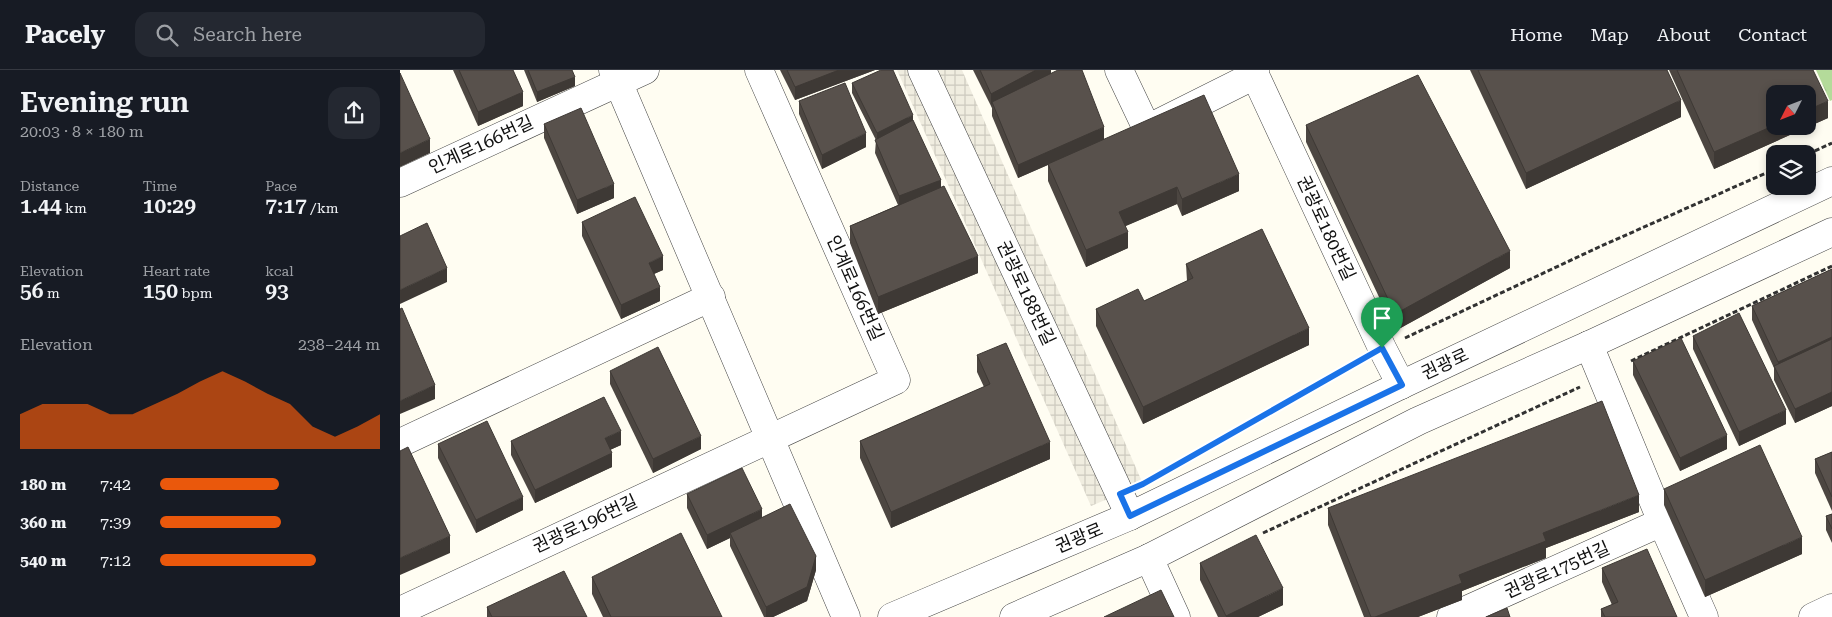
<!DOCTYPE html>
<meta charset="utf-8">
<style>
:root{--surface:#171b24;--page:#242831;--text:#f1f3f6;--muted:#9ea1a6;--line:#363941;--accent:#ea580c}
body{margin:0;font-family:"Roboto Serif","Noto Sans KR",serif;background:var(--page);color:var(--text);height:100vh;display:flex;flex-direction:column;font-size:19px;white-space:nowrap}
*{box-sizing:border-box;margin:0}
p{font-size:16px;color:var(--muted)}
.icon{flex:none;width:28px;height:28px;fill:none;stroke:currentColor;stroke-width:2;stroke-linecap:round;stroke-linejoin:round}
.map{position:relative;flex:1;overflow:hidden}
.details{display:flex;flex-direction:column;background:var(--surface);width:400px}
.details>*{flex:none}
.needle{width:32px;rotate:228deg}
.fabs{position:absolute;left:1366px;top:15px;display:grid;gap:10px}
.fabs a{display:grid;place-items:center;width:50px;height:50px;border-radius:10px;background:var(--surface);box-shadow:0 2px 8px #0003;font-size:25px}
.pin{position:absolute;display:grid;place-items:center;width:42px;height:42px;color:#fff;margin:-51px -21px;border-radius:50% 50% 50% 0;rotate:-45deg;box-shadow:0 0 5px #0007}
.pin .icon{rotate:45deg}
.round{display:grid;place-items:center;flex:none;width:52px;height:52px;border-radius:15px;background:var(--page)}
.summary{display:flex;align-items:center;justify-content:space-between;height:85px;padding:0 20px}
h1{font-size:28px;font-weight:600;line-height:38px}
.stats{display:grid;grid-template-columns:repeat(3,1fr);gap:8px;height:85px;padding:5px 20px}
.stats div{display:grid;align-content:center}
.stats b{font-size:21px;font-weight:600}
.stats small{font-size:14px;font-weight:400}
.stats p{font-size:14px}
.chart{height:140px;padding:10px 20px}
.chart p{display:flex;justify-content:space-between}
.chart svg{width:100%;height:90px;margin-top:5px;fill:var(--accent);opacity:.7}
ul{padding:0 20px;list-style:none;font-size:16px}
li{display:grid;grid-template-columns:80px 60px 1fr;align-items:center;height:38px}
li i{height:12px;border-radius:6px;background:var(--accent)}
header{display:flex;align-items:center;gap:30px;box-sizing:border-box;height:70px;padding:0 25px;background:var(--surface);border-bottom:1px solid var(--line)}
header strong{font-size:24px}
nav{display:flex;gap:28px;margin-inline-start:auto;font-size:18px}
.search{width:350px;height:45px;background:var(--page);display:flex;align-items:center;gap:12px;box-sizing:border-box;padding:0 18px;border-radius:15px;color:var(--muted);font-size:19px}
main{display:flex;flex:1;min-height:0}
.map>svg:first-child{display:block}
.forest{fill:url(#forest-firs)}
.plaza{fill:url(#plaza-grid)}
.lines{fill:none;stroke-linecap:round;stroke-linejoin:round}
.minor-casing{stroke:#434343;stroke-width:29}
.path{stroke:#323232;stroke-width:3;stroke-dasharray:5 2.5;stroke-linecap:butt}
.minor{stroke:#fff;stroke-width:28}
.wall{fill:#4c4641}
.shaded-wall{fill:#3e3935}
.building{fill:#58514c;stroke:#3e3935}
.route-casing{stroke:#fff;stroke-width:10}
.route{stroke:#1a73e8;stroke-width:6}
.labels{text-anchor:middle;stroke-width:5;stroke-linejoin:round;paint-order:stroke}
.street-label{font-size:18px;fill:#101010;stroke:#fff}
</style>
<header>
<strong>Pacely</strong>
<div class="search"><svg class="icon" aria-label="search" viewBox="0 0 24 24"><circle cx="10" cy="10" r="6"/><path d="M15 15l6 6"/></svg>Search here</div>
<nav><a>Home</a><a>Map</a><a>About</a><a>Contact</a></nav>
</header>
<main>
<section class="details">
<div class="summary"><div><h1>Evening run</h1><p>20:03 · 8 × 180 m</p></div><a class="round"><svg class="icon" aria-label="share" viewBox="0 0 24 24"><path d="M12 15V3M7 8l5-5 5 5M5 13v7h14v-7"/></svg></a></div>
<div class="stats">
<div><p>Distance</p><b>1.44<small> km</small></b></div>
<div><p>Time</p><b>10:29</b></div>
<div><p>Pace</p><b>7:17<small> /km</small></b></div>
</div>
<div class="stats">
<div><p>Elevation</p><b>56<small> m</small></b></div>
<div><p>Heart rate</p><b>150<small> bpm</small></b></div>
<div><p>kcal</p><b>93</b></div>
</div>
<div class="chart"><p><span>Elevation</span>238–244 m</p>
<svg viewBox="0 0 160 44" preserveAspectRatio="none"><path d="M0 44V27L10 22L20 22L30 22L40 27L50 27L60 22L70 17L80 11L90 6L100 11L110 17L120 22L130 33L140 38L150 33L160 27V44z"/></svg>
</div>
<ul>
<li><b>180 m</b>7:42<i style="width:54%"></i></li>
<li><b>360 m</b>7:39<i style="width:55%"></i></li>
<li><b>540 m</b>7:12<i style="width:71%"></i></li>
</ul>
</section>
<div class="map">
<svg width="1432" height="547" viewBox="0 0 1432 547">
<defs>
<pattern id="forest-firs" width="22" height="20" patternUnits="userSpaceOnUse" patternTransform="scale(1.25)"><rect width="22" height="20" fill="#b4db9a"/><path d="M5 1l3.5 6h-7zM16 11l3.5 6h-7z" fill="#9abb84"/></pattern>
<pattern id="plaza-grid" width="8" height="8" patternUnits="userSpaceOnUse" patternTransform="scale(1.25)"><rect width="8" height="8" fill="#f0ede0"/><path d="M0 4h8M4 0v8" fill="none" stroke="#cdcabf"/></pattern>
</defs>
<rect width="100%" height="100%" fill="#fffdf2"/>
<path class="forest" d="M1416 0H1432V30L1430 31Z"/>
<path class="plaza" d="M497 0H562L743 414 691 436Z"/>
<g class="lines">
<defs>
<g id="minor">
<path d="M213 0 446 547"/>
<path d="M522 0 730 446"/>
<path d="M719 0 747 59 855 5"/>
<path d="M855 0V5L982 278 1001 315"/>
<path d="M0 113 245 0"/>
<path d="M1189 275 1262 452 1304 547"/>
<path d="M0 373 311 227"/>
<path d="M749 488 776 547"/>
<path d="M0 541 496 310 359 0"/>
<path d="M492 547 730 446 1001 315 1432 111"/>
<path d="M614 547 749 488 1018 351 1189 275 1432 162"/>
<path d="M1051 547 1262 452"/>
<path d="M1413 547 1432 538"/>
</g>
</defs>
<use href="#minor" class="minor-casing"/>
<g class="path">
<path d="M1408 84 1432 73"/>
<path d="M1005 268 1199 177 1375 99"/>
<path d="M1231 291 1432 196"/>
<path d="M806 378 959 291"/>
<path d="M863 463 1180 317"/>
</g>
<use href="#minor" class="minor"/>
</g>
<g class="wall">
<path d="M53 0H113L123 36 78 56Z"/>
<path d="M124 0H172L175 16 137 32Z"/>
<path d="M380 0H475L395 30Z"/>
<path d="M573 0H651V3L704 69 839 121 782 146 777 134 725 156 728 178 686 197 648 111V95L618 108 592 46V38Z"/>
<path d="M1070 0H1267L1281 47 1126 119Z"/>
<path d="M1269 0H1413L1428 48 1314 99Z"/>
<path d="M452 13 513 51 578 203 478 244 450 173V156L498 135 475 83 476 70 452 23Z"/>
<path d="M399 31 466 77 422 99 399 44Z"/>
<path d="M144 54 214 128 177 144 144 68Z"/>
<path d="M906 55 1110 198 995 261 906 72Z"/>
<path d="M182 152 263 200 254 204 260 231 221 249 182 166Z"/>
<path d="M786 194 909 275 743 354 696 256V239L744 231 787 211Z"/>
<path d="M1432 199V336L1395 353 1374 310V298L1352 250V236Z"/>
<path d="M1293 266 1386 354 1339 376 1293 279Z"/>
<path d="M577 285 650 389 491 458 460 388V371L584 317 577 302Z"/>
<path d="M1233 291 1327 379 1280 401 1233 305Z"/>
<path d="M210 301 301 379 253 403 210 314Z"/>
<path d="M111 371 221 375 210 380 212 397 135 433 111 385Z"/>
<path d="M38 374 123 440 76 463 38 388Z"/>
<path d="M1432 382V441L1415 403V389Z"/>
<path d="M1264 419 1402 484 1305 527 1264 435Z"/>
<path d="M287 424 362 447 416 500 407 531 373 547H364L330 476V468L307 479 287 438Z"/>
<path d="M928 438 1239 442 1146 478V488L1062 521V530L1018 547H964L928 455Z"/>
<path d="M1432 444V473L1426 460V446Z"/>
<path d="M800 493 883 535 858 547H818L800 510Z"/>
<path d="M1202 498 1277 547H1201V539L1212 535 1202 512Z"/>
<path d="M192 507 322 547H203L192 524Z"/>
<path d="M87 537 187 547H87Z"/>
</g>
<g class="shaded-wall">
<path d="M439 0H475L395 30V17Z"/>
<path d="M636 0H651V6L592 32 591 38V24Z"/>
<path d="M175 7V16L137 32V22Z"/>
<path d="M123 22V36L78 56V42Z"/>
<path d="M1281 30V47L1126 119V103Z"/>
<path d="M1428 31V48L1314 99V82L1375 55V56H1408V40Z"/>
<path d="M513 45V55L477 73V63Z"/>
<path d="M704 57V70L618 108V95Z"/>
<path d="M466 63V77L422 99V85Z"/>
<path d="M30 69V83L0 97V83Z"/>
<path d="M839 104V121L782 146V129Z"/>
<path d="M541 110V123L499 139V126Z"/>
<path d="M214 114V128L177 144V130Z"/>
<path d="M777 117V134L719 159V142Z"/>
<path d="M728 162V178L686 197V180Z"/>
<path d="M1110 181V198L995 261V244Z"/>
<path d="M263 186V200L249 206V193Z"/>
<path d="M578 186V203L478 244V227Z"/>
<path d="M47 198V212L0 234V220Z"/>
<path d="M260 217V231L221 249V235Z"/>
<path d="M909 258V275L743 354V337Z"/>
<path d="M1432 267V280L1378 303V292Z"/>
<path d="M35 315V329L0 344V331Z"/>
<path d="M1432 322V336L1395 353V339Z"/>
<path d="M1386 340V354L1339 376V362Z"/>
<path d="M221 361V375L205 382V368Z"/>
<path d="M1327 365V379L1280 401V388Z"/>
<path d="M301 366V379L253 403V389Z"/>
<path d="M650 372V389L491 458V442Z"/>
<path d="M212 383V397L135 433V420Z"/>
<path d="M1239 425V442L1146 478V488L1062 521V530L1018 547H975L1143 463Z"/>
<path d="M123 427V440L76 463V450Z"/>
<path d="M362 439V453L330 463V468L307 479V465Z"/>
<path d="M50 466V483L0 505V488Z"/>
<path d="M1402 467V484L1305 527V510Z"/>
<path d="M416 486V500L407 531 373 547H366V537Z"/>
<path d="M883 518V535L858 547H826V546Z"/>
</g>
<g class="building">
<path d="M59 0H113L123 22 78 42Z"/>
<path d="M128 0H172L175 7 137 22Z"/>
<path d="M387 0H439L395 17Z"/>
<path d="M481 0H493L513 45 477 63 452 13Z"/>
<path d="M580 0H636L591 24Z"/>
<path d="M658 0H682L704 57 618 95 592 32Z"/>
<path d="M1078 0H1267L1281 30 1126 103Z"/>
<path d="M1277 0H1413L1428 31 1408 40V24H1375V55L1314 82Z"/>
<path d="M0 3 30 69 0 83Z"/>
<path d="M1018 5 1110 181 995 244 906 55Z"/>
<path d="M445 13 466 63 422 85 399 31Z"/>
<path d="M804 25 839 104 782 129 777 117 719 142 728 162 686 180 648 94Z"/>
<path d="M181 38 214 114 177 130 144 54Z"/>
<path d="M513 50 541 110 499 126 475 70Z"/>
<path d="M544 116 578 186 478 227 450 156Z"/>
<path d="M235 127 263 186 249 193 260 217 221 235 182 152Z"/>
<path d="M27 153 47 198 0 220V166Z"/>
<path d="M862 159 909 258 743 337 696 239 738 219 744 231 793 208 786 194Z"/>
<path d="M1432 199V267L1378 292 1352 236Z"/>
<path d="M2 238 35 315 0 331V239Z"/>
<path d="M1339 243 1386 340 1339 362 1293 266Z"/>
<path d="M1281 268 1327 365 1280 388 1233 291Z"/>
<path d="M1432 269V322L1395 339 1374 296Z"/>
<path d="M606 273 650 372 491 442 460 371 590 314 577 285Z"/>
<path d="M258 277 301 366 253 389 210 301Z"/>
<path d="M204 327 221 361 205 368 212 383 135 420 111 371Z"/>
<path d="M1202 331 1239 425 1143 463 1146 471 1059 505 1062 513 975 547H971L928 438Z"/>
<path d="M87 351 123 427 76 450 38 374Z"/>
<path d="M1360 375 1402 467 1305 510 1264 419Z"/>
<path d="M8 377 50 466 0 488V381Z"/>
<path d="M1432 382V427L1415 389Z"/>
<path d="M342 398 362 439 307 465 287 424Z"/>
<path d="M390 434 416 486 407 517 366 537 330 463Z"/>
<path d="M1432 444V459L1426 446Z"/>
<path d="M281 463 322 547H211L192 507Z"/>
<path d="M856 465 883 518 826 546 800 493Z"/>
<path d="M1247 479 1277 547H1205L1201 539 1218 532 1202 498Z"/>
<path d="M164 501 187 547H92L87 537Z"/>
<path d="M761 520 774 547H704Z"/>
<path d="M1107 538 1110 547H1086Z"/>
</g>
<g class="lines">
<defs>
<path id="route" d="M982 278 1002 315 730 446 720 424 743 414Z"/>
</defs>
<use href="#route" class="route-casing"/>
<use href="#route" class="route"/>
</g>
<g class="labels">
<g class="street-label">
<text transform="translate(81 75) rotate(-25)" y="6">인계로166번길</text>
<text transform="translate(926 158) rotate(65)" y="6">권광로180번길</text>
<text transform="translate(455 218) rotate(66)" y="6">인계로166번길</text>
<text transform="translate(626 223) rotate(65)" y="6">권광로188번길</text>
<text transform="translate(1045 294) rotate(-25)" y="6">권광로</text>
<text transform="translate(185 454) rotate(-25)" y="6">권광로196번길</text>
<text transform="translate(679 468) rotate(-23)" y="6">권광로</text>
<text transform="translate(1157 500) rotate(-24)" y="6">권광로175번길</text>
</g>
</g>
</svg>
<div class="fabs">
<a><svg class="needle" viewBox="-14 -14 28 28"><path d="M0-13l5 13h-10z" fill="#e53935"/><path d="M0 13l5-13h-10z" fill="#9ea1a6"/></svg></a>
<a><svg class="icon" aria-label="layers" viewBox="0 0 24 24"><path d="M12 4l9 5-9 5-9-5zM3 14l9 5 9-5"/></svg></a>
</div>
<div class="pin" style="left:982px;top:278px;background:#1e9e55"><svg class="icon" aria-label="arrive" viewBox="0 0 24 24"><path d="M6 21V4h12l-3 4 3 4H6"/></svg></div>
</div>
</main>
